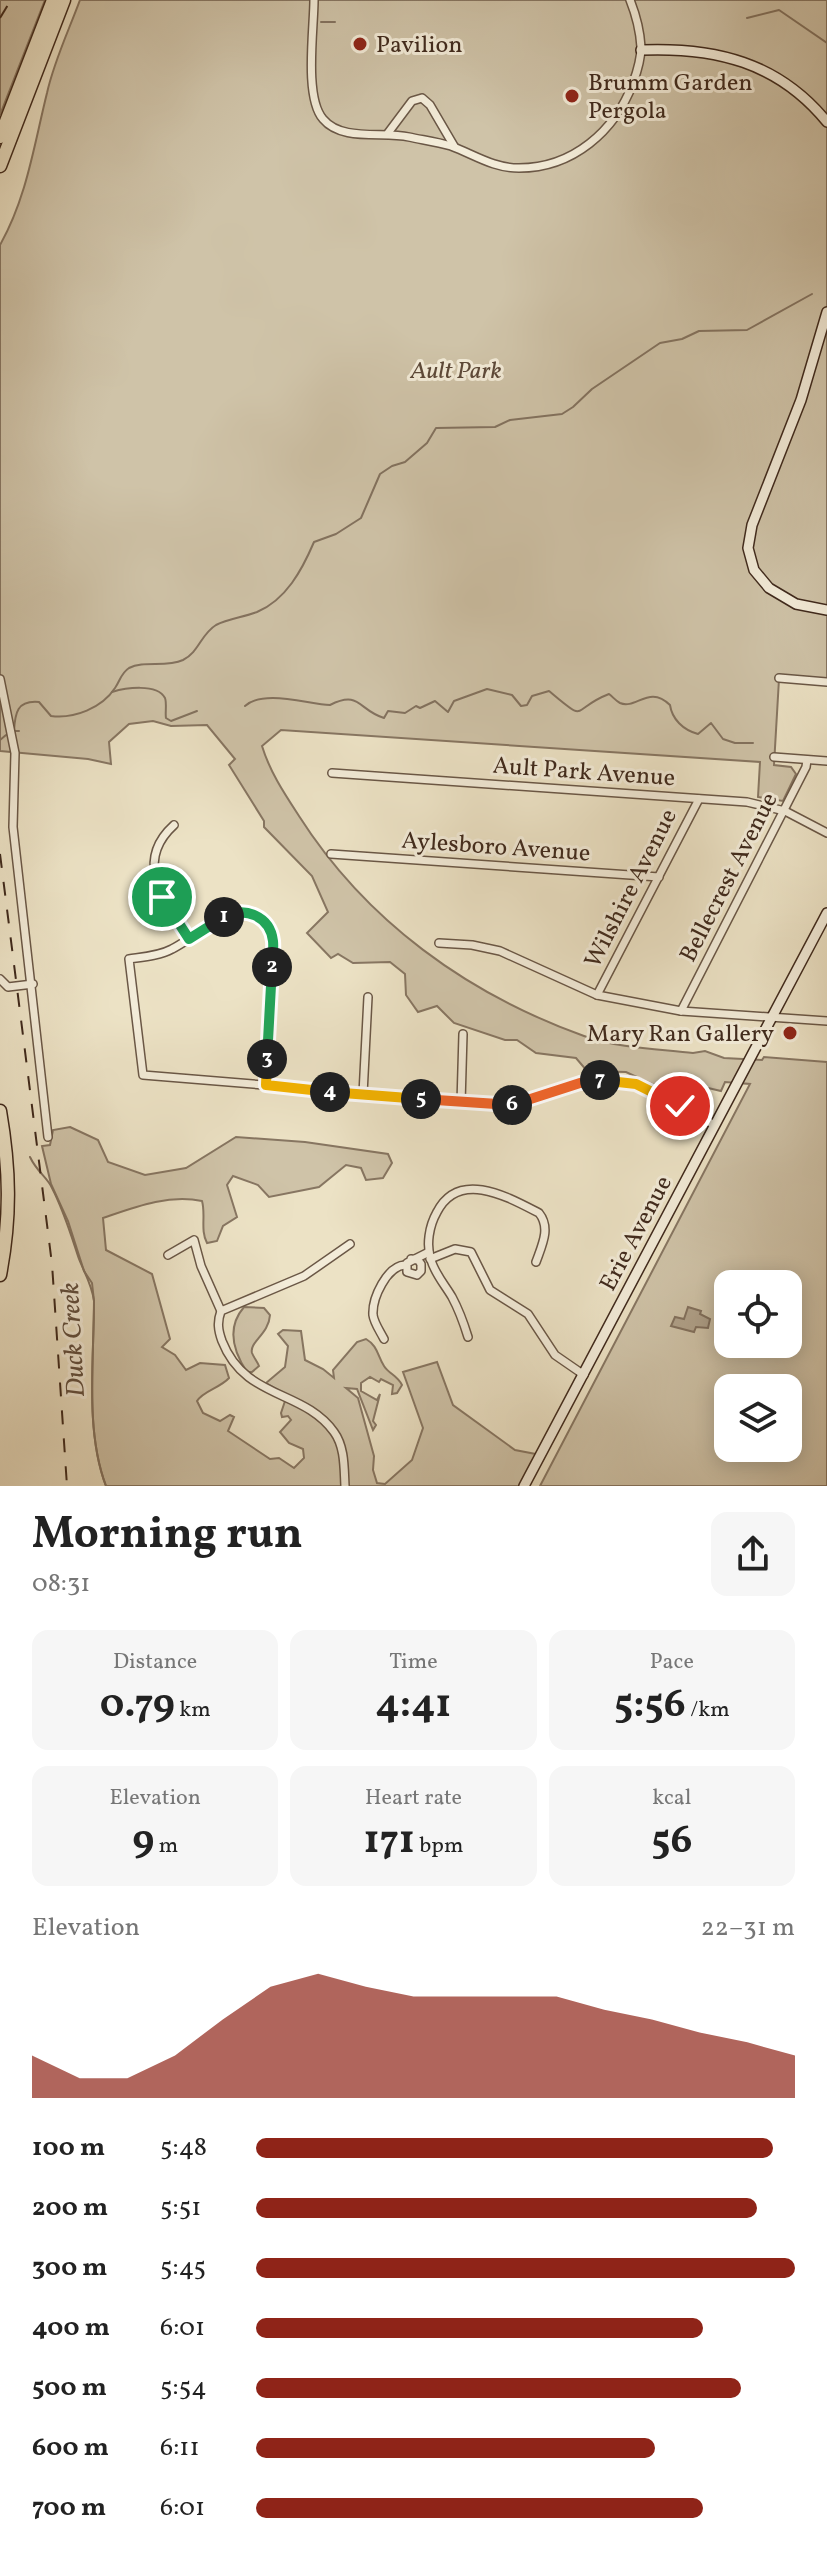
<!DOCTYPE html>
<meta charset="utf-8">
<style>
:root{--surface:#fff;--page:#f6f6f6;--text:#222;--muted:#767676;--accent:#8f2418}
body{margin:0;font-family:Vollkorn,serif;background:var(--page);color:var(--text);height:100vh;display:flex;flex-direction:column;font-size:30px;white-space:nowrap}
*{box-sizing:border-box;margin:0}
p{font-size:26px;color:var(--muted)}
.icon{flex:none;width:44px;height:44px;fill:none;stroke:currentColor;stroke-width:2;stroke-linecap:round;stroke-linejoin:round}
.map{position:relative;height:1486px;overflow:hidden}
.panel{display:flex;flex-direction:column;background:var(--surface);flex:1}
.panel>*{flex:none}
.fabs{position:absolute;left:714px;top:1270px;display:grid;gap:16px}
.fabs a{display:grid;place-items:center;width:88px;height:88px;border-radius:16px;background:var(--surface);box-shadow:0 4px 20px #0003;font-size:40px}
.pin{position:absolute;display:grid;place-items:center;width:68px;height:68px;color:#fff;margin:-34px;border:4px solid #fff;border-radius:50%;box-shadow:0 2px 8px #0007}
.km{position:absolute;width:40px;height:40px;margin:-20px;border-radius:50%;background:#222;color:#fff;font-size:22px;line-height:40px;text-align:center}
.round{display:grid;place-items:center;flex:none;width:84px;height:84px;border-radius:16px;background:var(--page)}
.overview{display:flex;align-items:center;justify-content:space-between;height:136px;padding:0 32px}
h1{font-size:44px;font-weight:700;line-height:60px}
.metrics{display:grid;grid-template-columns:repeat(3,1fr);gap:12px;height:136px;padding:8px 32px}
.metrics div{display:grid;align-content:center;border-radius:16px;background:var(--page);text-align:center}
.metrics b{font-size:40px;font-weight:700}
.metrics small{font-size:22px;font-weight:400}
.metrics p{font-size:22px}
.chart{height:224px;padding:16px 32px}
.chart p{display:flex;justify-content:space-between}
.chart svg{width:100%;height:144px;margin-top:8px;fill:var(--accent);opacity:.7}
ul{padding:0 32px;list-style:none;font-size:26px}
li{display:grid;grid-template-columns:128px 96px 1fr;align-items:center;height:60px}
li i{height:20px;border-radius:10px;background:var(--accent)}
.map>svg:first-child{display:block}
.green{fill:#cfc3a8;stroke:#877662;stroke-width:2;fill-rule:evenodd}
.water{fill:#b1a38c;stroke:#83725f;stroke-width:2}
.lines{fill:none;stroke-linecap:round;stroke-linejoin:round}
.stream{stroke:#83725f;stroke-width:2}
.street-casing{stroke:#6a5746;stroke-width:10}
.secondary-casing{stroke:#3f291c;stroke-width:12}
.highway-casing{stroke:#3f291c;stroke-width:15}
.street{stroke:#f3ecd9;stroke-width:7}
.secondary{stroke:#f3ecd9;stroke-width:9}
.highway{stroke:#ece2c5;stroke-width:12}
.rail{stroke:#3f291c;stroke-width:2;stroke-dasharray:14 14;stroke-linecap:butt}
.split-1-casing{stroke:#fff;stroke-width:16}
.split-2-casing{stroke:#fff;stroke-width:16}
.split-3-casing{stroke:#fff;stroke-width:16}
.split-4-casing{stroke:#fff;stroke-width:16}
.split-5-casing{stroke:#fff;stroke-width:16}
.split-6-casing{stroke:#fff;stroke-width:16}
.split-7-casing{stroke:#fff;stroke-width:16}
.split-8-casing{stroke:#fff;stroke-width:16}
.split-1{stroke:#22a559;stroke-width:10}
.split-2{stroke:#22a559;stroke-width:10}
.split-3{stroke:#22a559;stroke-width:10}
.split-4{stroke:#f5b400;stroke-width:10}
.split-5{stroke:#f5b400;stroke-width:10}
.split-6{stroke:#f0652b;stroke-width:10}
.split-7{stroke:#f0652b;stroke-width:10}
.split-8{stroke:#f5b400;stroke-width:10}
.poi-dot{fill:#8f2418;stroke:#f3ecd9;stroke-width:3}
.labels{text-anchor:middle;stroke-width:6;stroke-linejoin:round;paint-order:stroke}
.poi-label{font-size:24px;fill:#3f291c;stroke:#f3ecd9;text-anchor:start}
.park-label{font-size:24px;font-style:italic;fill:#5c4838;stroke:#f3ecd9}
.street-label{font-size:24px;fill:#3f291c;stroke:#f3ecd9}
.water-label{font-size:26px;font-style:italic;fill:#614e3e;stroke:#f3ecd9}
</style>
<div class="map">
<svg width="827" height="1486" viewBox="0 0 827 1486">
<rect width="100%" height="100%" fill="#ece2c5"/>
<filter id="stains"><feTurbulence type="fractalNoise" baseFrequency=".0025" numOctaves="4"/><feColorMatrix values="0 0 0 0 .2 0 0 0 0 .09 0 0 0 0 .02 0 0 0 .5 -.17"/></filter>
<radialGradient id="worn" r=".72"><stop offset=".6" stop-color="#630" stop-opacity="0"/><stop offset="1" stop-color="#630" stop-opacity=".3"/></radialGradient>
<g class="green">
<path d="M0 0H45L0 115Z"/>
<path d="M80 0H827V682L779 679 774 765 791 767 796 774 783 801 758 797 760 762 281 730 262 746C270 772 284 793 299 816 366 921 467 994 584 1036 617 1048 658 1049 693 1053L705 1051 724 1058 762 1060 764 1057 827 1062V1486H540L750 1084 725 1082 721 1091 687 1083 663 1089 626 1072 587 1071 576 1058 536 1053 517 1040H505L454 1023 437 1006 418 1012 406 995 405 974 390 962 353 963 338 954 331 958 307 933 328 912 312 876 264 827V821L229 765 235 759 207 725 171 726 153 721 129 724 109 742 111 764 88 759 0 751V245C27 197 34 145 47 93 54 61 69 30 80 0ZM728 1284H788V1344H728ZM728 1388H788V1448H728Z"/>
<path d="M70 1127 98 1140 108 1162 145 1175 186 1168 236 1137 305 1142 388 1154 392 1163 383 1178 366 1180 361 1168 346 1165 319 1187 269 1197 258 1185 233 1176 227 1185 237 1217 223 1226 217 1241 207 1243C200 1230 206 1215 202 1201 168 1194 135 1207 103 1218L106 1250 152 1274 170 1339 162 1347 175 1355 186 1370 200 1363 225 1365 229 1378C220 1388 203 1391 197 1401L203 1413 220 1421 230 1415 234 1417 228 1431 270 1459 279 1458 294 1468 304 1458 303 1449 289 1443 280 1432 291 1420 288 1416 282 1417 281 1413 287 1395 266 1383 285 1367 288 1346 278 1334 283 1330 301 1331 305 1360 323 1369 334 1378 333 1370 357 1342 366 1339C378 1346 377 1355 384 1366 389 1374 397 1375 402 1385L397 1393 392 1394 393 1385 381 1379 379 1382 370 1377 361 1383V1391L377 1400 380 1394 373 1421 376 1425 373 1430 357 1389 346 1388 358 1398 374 1456 373 1470 377 1483 385 1484 412 1460 423 1428 403 1372 437 1362 453 1405 515 1450 541 1455 524 1486H106C85 1431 94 1360 94 1301L92 1283 84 1271 68 1221 51 1184 42 1146 50 1145 53 1130Z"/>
<path d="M244 1307 264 1308 270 1315C269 1334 249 1342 252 1353 254 1358 257 1361 259 1366L252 1372H247C233 1351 226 1328 244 1307Z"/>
</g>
<path class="water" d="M688 1307 701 1311 700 1314 710 1319 708 1328 696 1327 694 1332 671 1326 675 1317 684 1319Z"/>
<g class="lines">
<g class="stream">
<path d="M747 18 779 10 827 43"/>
<path d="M321 22H335"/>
<path d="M112 692C125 688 157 683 165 698 167 703 165 713 166 718L171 721 197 711"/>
<path d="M245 706C264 689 307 704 330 705 360 690 358 710 384 718L388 711 405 713 416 706 420 708 435 701 448 712 454 701 487 689 512 695 521 706 527 705 532 696 549 691C589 725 570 709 609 694 613 697 616 701 620 703 636 710 649 684 670 705 672 719 683 730 698 734L711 723 723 739 735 743H753"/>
<path d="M19 731H14C15 713 17 700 39 702L51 716C74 719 102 708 115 688 120 681 121 673 129 668 144 660 166 668 183 660 199 652 201 634 216 625 228 619 244 617 257 612 286 600 302 570 314 542L336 534 361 518 380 474 392 466 405 462 427 443 436 428 495 427 510 420 562 414 573 407 592 389 660 343 682 339 699 331 747 330 812 294"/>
<path d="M0 740 6 735"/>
<path d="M30 1157C37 1172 47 1177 52 1188 64 1211 71 1235 79 1259 85 1274 92 1285 94 1301 94 1360 85 1431 106 1486"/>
</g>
<defs>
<g id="street">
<path d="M314 0C314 29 304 97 323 119 342 142 383 131 409 137 423 140 437 142 451 146 475 155 493 168 519 168 573 168 615 131 633 83 637 72 641 59 641 47 640 31 636 15 630 0"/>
<path d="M388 133 412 101 422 98 430 105 454 146"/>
<path d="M779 678 827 682"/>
<path d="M0 679 15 753 13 827 48 1137"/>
<path d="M774 757 827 761"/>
<path d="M332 773 747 802 785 811 827 833"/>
<path d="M174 825C132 863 166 903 189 939"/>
<path d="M331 854 659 877"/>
<path d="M439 943 472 945 500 951 597 995 681 1011 827 1021"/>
<path d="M0 979 8 987 33 984"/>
<path d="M597 995 699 799"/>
<path d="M681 1011 806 767 807 760"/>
<path d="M266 1085 273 943C263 877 200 935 172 949 159 956 143 957 129 959L143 1075 506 1105C532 1103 555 1090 579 1083 627 1070 675 1100 714 1125"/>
<path d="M363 1094 368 997"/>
<path d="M461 1103 463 1034"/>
<path d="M168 1255 194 1240 201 1266 221 1311"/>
<path d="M411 1259 418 1260 421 1264V1271L417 1275 407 1272V1263L429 1252"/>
<path d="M430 1259 455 1249 471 1252 490 1290 528 1314 555 1355 584 1375"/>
<path d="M468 1337C464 1324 459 1310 452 1297 445 1285 435 1274 431 1260 426 1245 429 1226 437 1212 459 1169 508 1197 539 1213 551 1228 542 1245 536 1262"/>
<path d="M384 1339C380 1331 374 1323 373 1315 372 1298 387 1266 405 1265"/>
<path d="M345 1486C344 1468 345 1447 334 1432 303 1389 245 1400 222 1341 218 1330 217 1322 221 1311L304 1276 350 1244"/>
</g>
<g id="secondary">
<path d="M641 50C715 47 778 62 827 122"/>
<path d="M827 312 801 400 752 525 748 548 754 570 769 588 796 604 827 610"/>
<path d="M524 1486 827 913"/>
</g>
<g id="highway">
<path d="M0 137 53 0"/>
<path d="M0 166 64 0"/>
<path d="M0 1111C10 1169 11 1217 0 1275"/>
</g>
</defs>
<use href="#street" class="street-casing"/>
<use href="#secondary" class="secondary-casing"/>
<use href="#highway" class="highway-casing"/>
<use href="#street" class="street"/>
<use href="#secondary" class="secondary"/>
<use href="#highway" class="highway"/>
<g class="rail">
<path d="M0 18 11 0"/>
<path d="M0 854 52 1264 67 1486"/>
</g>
</g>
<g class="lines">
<defs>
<path id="split-1" d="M162 897 189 939 224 917"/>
<path id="split-2" d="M224 917C245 906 270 916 273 941 274 950 272 959 272 967"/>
<path id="split-3" d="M267 1059 272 967"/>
<path id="split-4" d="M267 1059 266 1085 330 1092"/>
<path id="split-5" d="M330 1092 421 1099"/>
<path id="split-6" d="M421 1099 512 1105"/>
<path id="split-7" d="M512 1105 580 1083 600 1080"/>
<path id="split-8" d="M600 1080 636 1084 680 1106"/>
</defs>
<use href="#split-1" class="split-1-casing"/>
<use href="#split-2" class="split-2-casing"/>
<use href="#split-3" class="split-3-casing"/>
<use href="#split-4" class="split-4-casing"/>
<use href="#split-5" class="split-5-casing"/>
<use href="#split-6" class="split-6-casing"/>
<use href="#split-7" class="split-7-casing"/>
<use href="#split-8" class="split-8-casing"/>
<use href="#split-1" class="split-1"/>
<use href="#split-2" class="split-2"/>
<use href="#split-3" class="split-3"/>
<use href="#split-4" class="split-4"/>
<use href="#split-5" class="split-5"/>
<use href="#split-6" class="split-6"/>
<use href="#split-7" class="split-7"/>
<use href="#split-8" class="split-8"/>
</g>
<g class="poi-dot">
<circle cx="360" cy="44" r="8"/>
<circle cx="572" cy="96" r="8"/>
<circle cx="790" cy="1033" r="8"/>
</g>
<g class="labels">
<g class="poi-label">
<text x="376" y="52">Pavilion</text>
<text x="588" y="90">Brumm Garden<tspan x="588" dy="28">Pergola</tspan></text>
<text x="774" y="1041" text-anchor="end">Mary Ran Gallery</text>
</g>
<g class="park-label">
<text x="456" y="378">Ault Park</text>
</g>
<g class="street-label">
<text transform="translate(584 771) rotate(4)" y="8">Ault Park Avenue</text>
<text transform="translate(496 846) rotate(4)" y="8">Aylesboro Avenue</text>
<text transform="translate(728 877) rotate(-63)" y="8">Bellecrest Avenue</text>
<text transform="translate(630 888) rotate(-63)" y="8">Wilshire Avenue</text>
<text transform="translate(635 1233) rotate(-62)" y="8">Erie Avenue</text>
</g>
<g class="water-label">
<text transform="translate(72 1340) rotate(-93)" y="9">Duck Creek</text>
</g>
</g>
<rect width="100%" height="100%" filter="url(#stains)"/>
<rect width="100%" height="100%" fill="url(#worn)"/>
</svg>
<div class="fabs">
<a><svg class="icon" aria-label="locate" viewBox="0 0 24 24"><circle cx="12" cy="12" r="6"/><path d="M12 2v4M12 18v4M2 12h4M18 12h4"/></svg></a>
<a><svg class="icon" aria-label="layers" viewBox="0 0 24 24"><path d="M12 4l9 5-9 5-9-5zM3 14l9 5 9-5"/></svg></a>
</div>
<div class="pin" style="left:162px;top:897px;background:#1e9e55"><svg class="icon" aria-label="arrive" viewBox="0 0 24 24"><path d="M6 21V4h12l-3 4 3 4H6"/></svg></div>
<div class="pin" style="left:680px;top:1106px;background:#d93025"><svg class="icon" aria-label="check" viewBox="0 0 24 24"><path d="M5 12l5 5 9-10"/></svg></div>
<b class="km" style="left:224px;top:917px">1</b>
<b class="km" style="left:272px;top:967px">2</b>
<b class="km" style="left:267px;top:1059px">3</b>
<b class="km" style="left:330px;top:1092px">4</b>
<b class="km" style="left:421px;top:1099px">5</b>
<b class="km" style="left:512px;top:1105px">6</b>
<b class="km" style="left:600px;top:1080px">7</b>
</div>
<section class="panel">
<div class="overview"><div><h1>Morning run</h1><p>08:31</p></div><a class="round"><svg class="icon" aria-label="share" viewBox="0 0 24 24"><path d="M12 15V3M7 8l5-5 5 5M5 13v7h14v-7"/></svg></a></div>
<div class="metrics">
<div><p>Distance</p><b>0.79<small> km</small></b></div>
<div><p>Time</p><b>4:41</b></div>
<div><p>Pace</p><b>5:56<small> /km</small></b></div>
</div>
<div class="metrics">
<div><p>Elevation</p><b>9<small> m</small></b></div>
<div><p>Heart rate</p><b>171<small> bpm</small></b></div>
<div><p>kcal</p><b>56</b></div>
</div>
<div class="chart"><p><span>Elevation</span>22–31 m</p>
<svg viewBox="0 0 160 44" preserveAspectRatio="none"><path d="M0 44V31L10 38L20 38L30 31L40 20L50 10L60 6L70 10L80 13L90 13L100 13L110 13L120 17L130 20L140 24L150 27L160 31V44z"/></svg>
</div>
<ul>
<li><b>100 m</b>5:48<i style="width:96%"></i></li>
<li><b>200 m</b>5:51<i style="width:93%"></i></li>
<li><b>300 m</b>5:45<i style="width:100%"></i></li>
<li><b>400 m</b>6:01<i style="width:83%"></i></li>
<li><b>500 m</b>5:54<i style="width:90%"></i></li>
<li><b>600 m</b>6:11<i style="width:74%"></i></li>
<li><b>700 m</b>6:01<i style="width:83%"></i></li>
</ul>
</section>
